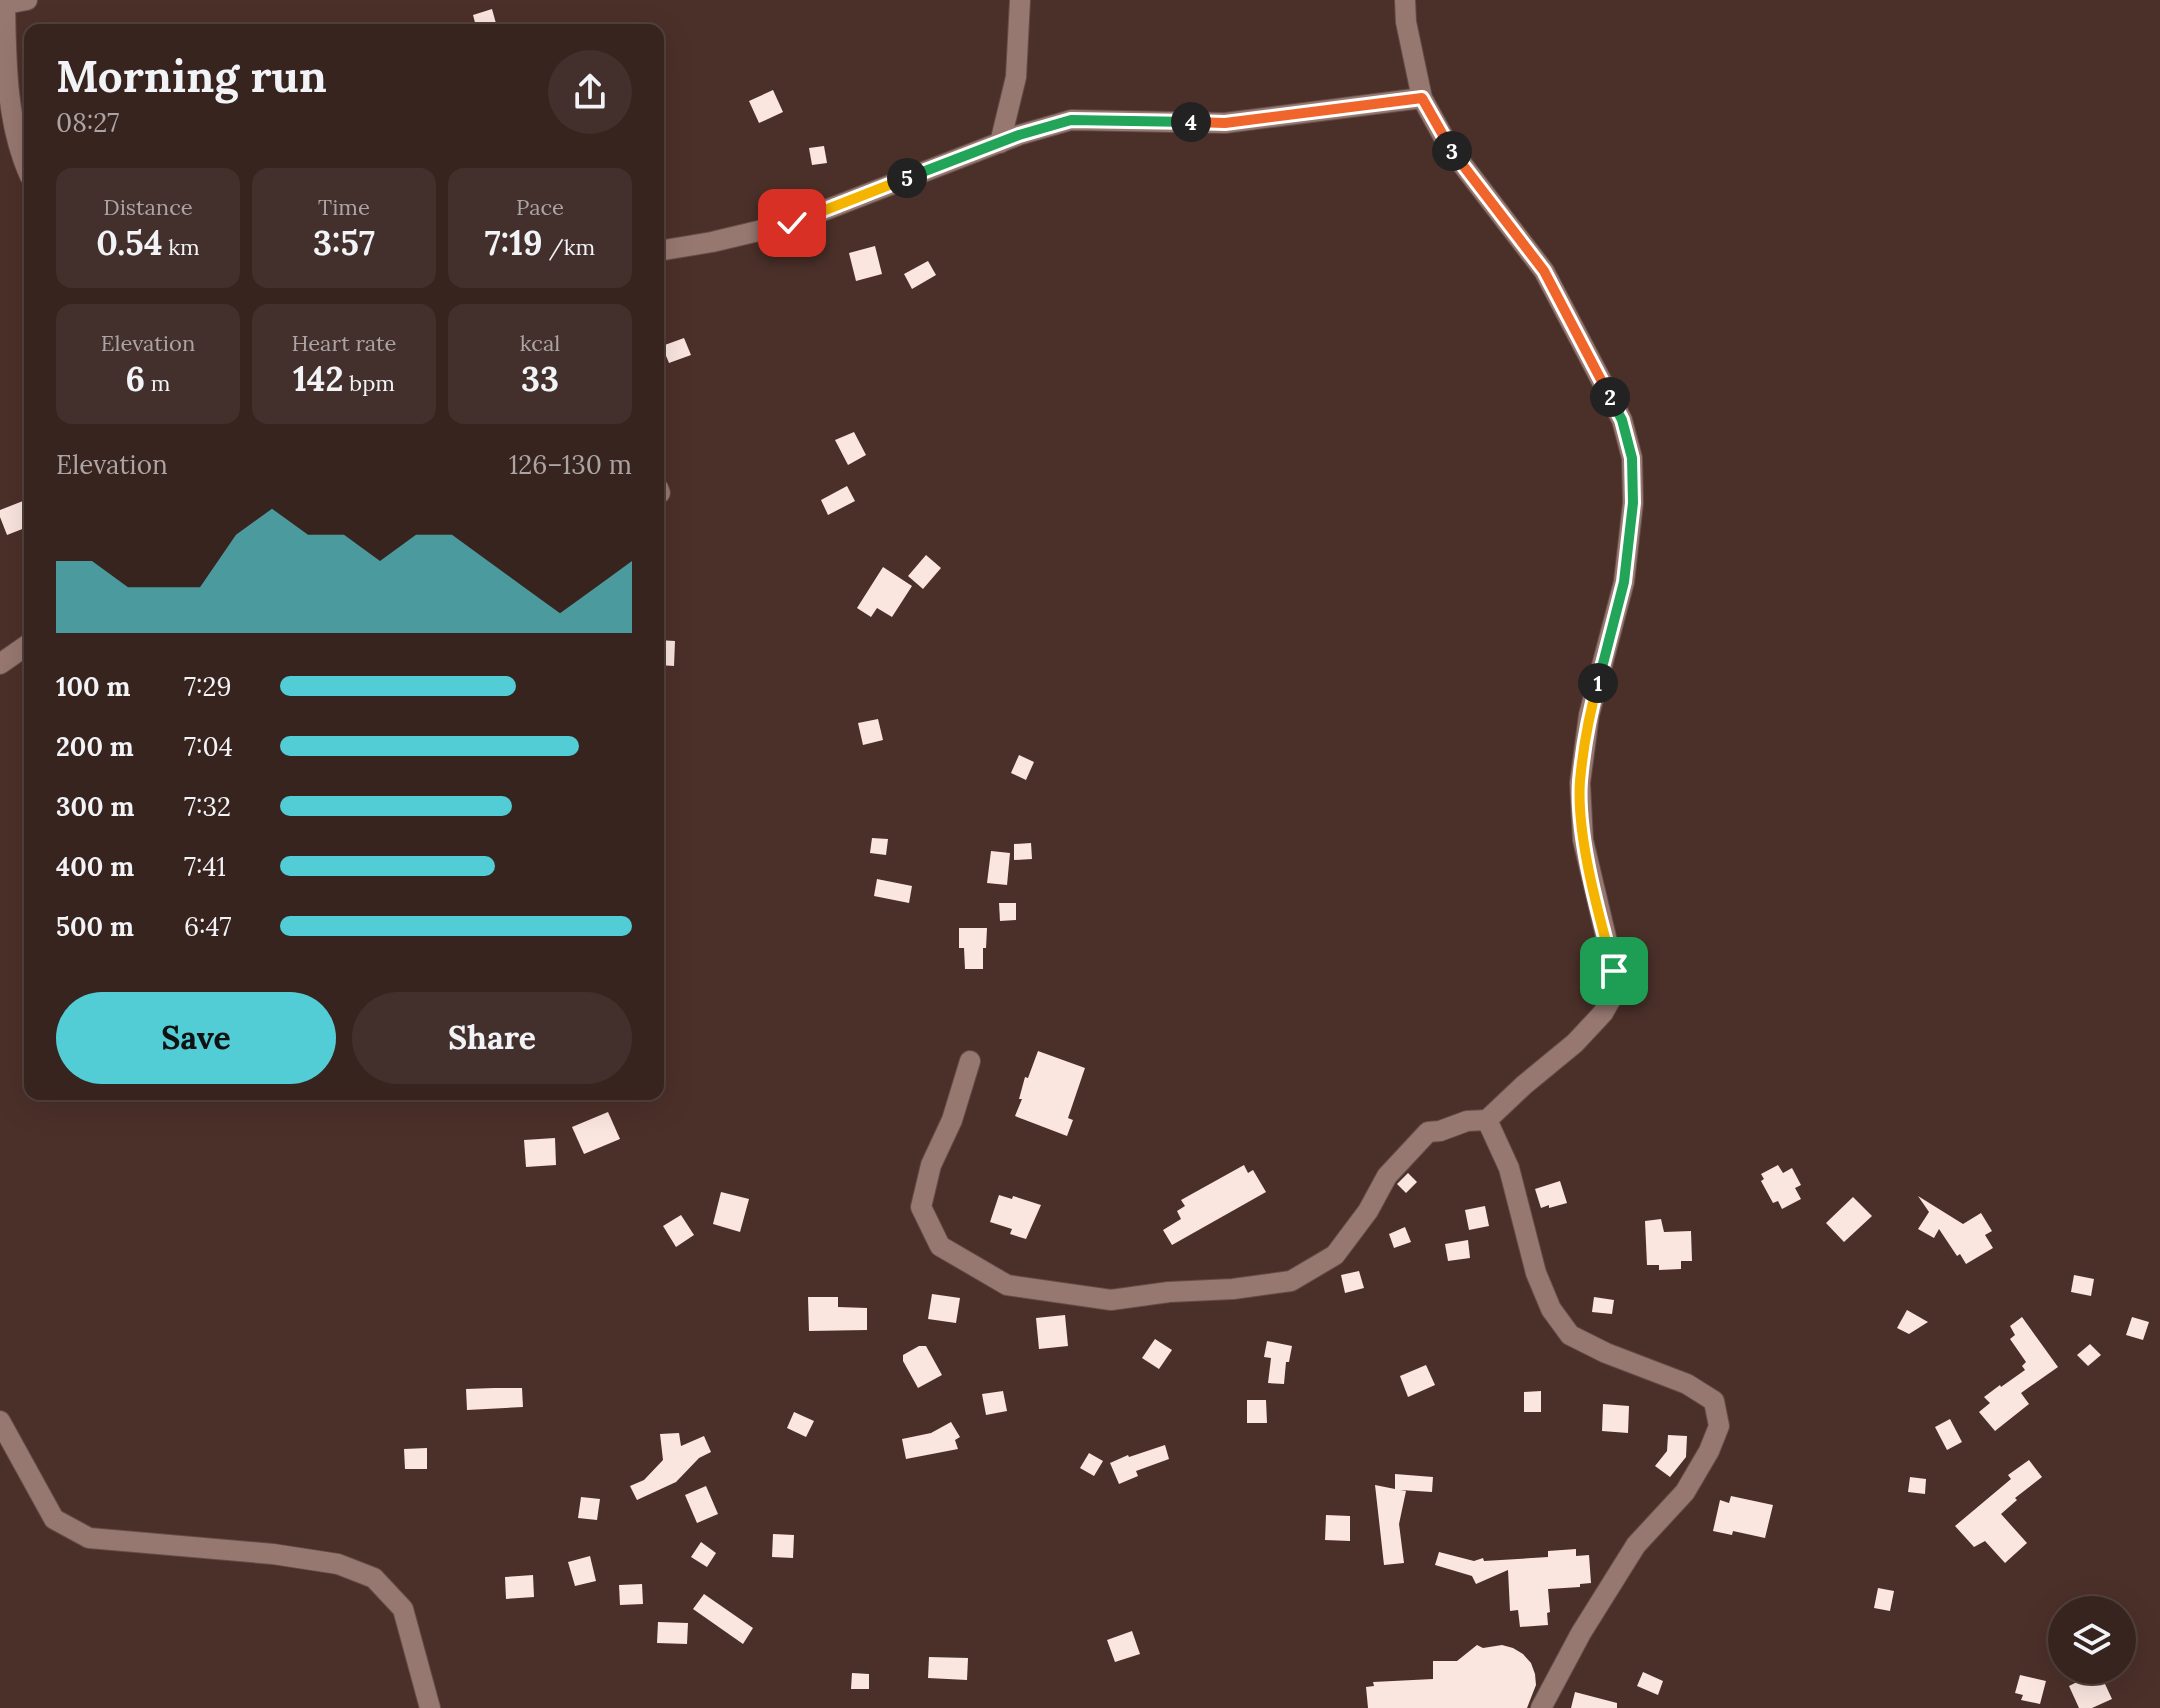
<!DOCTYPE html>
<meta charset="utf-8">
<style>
:root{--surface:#38241f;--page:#43302c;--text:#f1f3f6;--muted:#aba4a4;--line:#52413d;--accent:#52ccd5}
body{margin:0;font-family:Lora,serif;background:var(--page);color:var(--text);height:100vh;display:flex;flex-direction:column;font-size:30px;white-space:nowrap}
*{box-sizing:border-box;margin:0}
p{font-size:26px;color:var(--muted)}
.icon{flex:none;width:44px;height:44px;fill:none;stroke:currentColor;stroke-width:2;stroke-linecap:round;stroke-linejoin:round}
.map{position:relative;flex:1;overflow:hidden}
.side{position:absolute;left:24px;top:24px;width:640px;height:1076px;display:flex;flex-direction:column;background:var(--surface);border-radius:16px;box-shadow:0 8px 32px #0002,0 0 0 2px var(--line)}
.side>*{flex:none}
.buttons{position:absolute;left:2048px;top:1596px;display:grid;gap:16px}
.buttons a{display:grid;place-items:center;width:88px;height:88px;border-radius:50%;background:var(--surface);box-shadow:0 8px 32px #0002,0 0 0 2px var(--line);font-size:40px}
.pin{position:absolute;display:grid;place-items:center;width:68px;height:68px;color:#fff;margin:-34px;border-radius:16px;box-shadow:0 4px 12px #0006}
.km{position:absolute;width:40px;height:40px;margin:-20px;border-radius:50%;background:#222;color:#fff;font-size:22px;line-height:40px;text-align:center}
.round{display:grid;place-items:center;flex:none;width:84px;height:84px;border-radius:42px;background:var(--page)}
.headline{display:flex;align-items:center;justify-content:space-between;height:136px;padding:0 32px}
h1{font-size:44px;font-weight:700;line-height:60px}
.stats{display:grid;grid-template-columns:repeat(3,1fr);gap:12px;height:136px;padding:8px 32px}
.stats div{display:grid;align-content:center;border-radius:16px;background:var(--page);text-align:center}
.stats b{font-size:34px;font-weight:700}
.stats small{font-size:22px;font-weight:400}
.stats p{font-size:22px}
.chart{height:224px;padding:16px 32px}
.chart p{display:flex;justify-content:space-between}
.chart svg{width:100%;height:144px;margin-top:8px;fill:var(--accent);opacity:.7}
.primary-button{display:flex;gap:16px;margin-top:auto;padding:16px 32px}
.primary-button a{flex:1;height:92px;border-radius:48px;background:var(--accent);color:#111;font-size:32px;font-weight:700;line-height:92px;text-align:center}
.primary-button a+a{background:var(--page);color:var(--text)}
ul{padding:0 32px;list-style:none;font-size:26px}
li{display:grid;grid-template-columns:128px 96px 1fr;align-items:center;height:60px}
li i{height:20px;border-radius:10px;background:var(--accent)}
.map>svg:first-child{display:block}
.building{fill:#fae5df}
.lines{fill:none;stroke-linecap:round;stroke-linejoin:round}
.minor-casing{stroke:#644e48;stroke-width:22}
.minor{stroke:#977870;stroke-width:20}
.split-1-casing{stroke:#fff;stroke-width:16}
.split-2-casing{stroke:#fff;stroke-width:16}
.split-3-casing{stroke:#fff;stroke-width:16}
.split-4-casing{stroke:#fff;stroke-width:16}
.split-5-casing{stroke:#fff;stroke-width:16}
.split-6-casing{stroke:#fff;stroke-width:16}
.split-1{stroke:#f5b400;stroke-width:10}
.split-2{stroke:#22a559;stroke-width:10}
.split-3{stroke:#f0652b;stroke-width:10}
.split-4{stroke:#f0652b;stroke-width:10}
.split-5{stroke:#22a559;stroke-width:10}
.split-6{stroke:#f5b400;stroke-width:10}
</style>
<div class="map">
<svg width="2160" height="1708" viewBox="0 0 2160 1708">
<rect width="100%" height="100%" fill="#4b3029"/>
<g class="building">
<path d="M492 9 497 27 477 30 473 15Z"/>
<path d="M773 90 783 112 759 123 749 101Z"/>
<path d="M824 146 827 163 812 165 809 148Z"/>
<path d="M875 246 882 274 856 281 849 253Z"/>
<path d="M928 261 936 275 912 289 904 274Z"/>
<path d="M684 338 691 355 669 363 662 346Z"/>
<path d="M854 432 866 455 848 465 835 440Z"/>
<path d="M847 486 855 501 828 515 821 500Z"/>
<path d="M23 501 30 517V526L7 535 0 517V510Z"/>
<path d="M926 555 941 568 923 589 908 576Z"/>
<path d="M883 567 912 586 892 617 877 608 871 617 857 608Z"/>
<path d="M658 640 675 641 674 666 658 665Z"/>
<path d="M878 719 883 740 863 745 858 723Z"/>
<path d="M1019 755 1034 762 1026 780 1011 773Z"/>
<path d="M872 838 888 839 886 855 870 853Z"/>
<path d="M1031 843 1032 859 1014 860V844Z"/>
<path d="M991 851 1010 853 1007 885 987 883Z"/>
<path d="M877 879 912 886 909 903 874 896Z"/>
<path d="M999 903H1016V920L1000 921Z"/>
<path d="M959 928H987L986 948H983V969H965L964 948H959Z"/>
<path d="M1038 1051 1085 1068 1068 1118 1073 1120 1067 1136 1015 1116 1022 1099H1019L1025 1077 1028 1078Z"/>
<path d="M608 1112 620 1139 584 1154 572 1127Z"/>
<path d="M555 1138 556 1165 526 1167 524 1140Z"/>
<path d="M1244 1165 1248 1173 1253 1170 1266 1192 1172 1245 1163 1230 1181 1219 1177 1211 1185 1206 1181 1200Z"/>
<path d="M1778 1165 1783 1173 1792 1168 1801 1185 1795 1188 1801 1199 1782 1209 1778 1201 1773 1203 1761 1181 1764 1179 1761 1174Z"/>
<path d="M1408 1173 1417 1182 1406 1193 1397 1184Z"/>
<path d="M1560 1181 1567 1203 1549 1208V1205L1541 1208 1535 1189Z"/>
<path d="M721 1192 749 1199 740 1232 713 1224Z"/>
<path d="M999 1195 1012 1199 1013 1196 1041 1205 1026 1239 1010 1234 1012 1229 990 1222Z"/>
<path d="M1918 1196 1963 1224 1981 1213 1992 1231 1985 1235 1993 1248 1966 1264 1960 1254 1957 1256 1939 1229 1934 1238 1918 1229 1929 1212Z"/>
<path d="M1853 1197 1872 1216 1844 1242 1826 1223Z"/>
<path d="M1485 1206 1489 1226 1469 1230 1465 1210Z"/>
<path d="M681 1215 694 1235 676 1247 663 1226Z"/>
<path d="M1661 1219 1664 1232 1691 1231 1692 1261H1681V1269L1659 1270V1265H1647L1645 1221Z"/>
<path d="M1405 1227 1411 1242 1394 1248 1389 1234Z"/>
<path d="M1468 1240 1470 1258 1448 1261 1445 1244Z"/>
<path d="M1359 1271 1364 1288 1345 1293 1341 1275Z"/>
<path d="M2074 1275 2094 1279 2091 1296 2071 1292Z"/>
<path d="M932 1294 960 1298 956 1323 928 1319Z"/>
<path d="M808 1297H838V1307L867 1308V1330L809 1331Z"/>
<path d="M1594 1297 1614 1300 1612 1314 1592 1312Z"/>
<path d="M1907 1310 1928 1322 1909 1334 1897 1328Z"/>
<path d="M1065 1315 1068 1346 1039 1349 1036 1318Z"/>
<path d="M2022 1317 2058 1367 2021 1393 2029 1404 1995 1431 1979 1412 1990 1403 1984 1397 2000 1385 2001 1387 2025 1370 2022 1366 2026 1362 2010 1339 2015 1335 2010 1326Z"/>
<path d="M2132 1317 2149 1322 2143 1340 2126 1335Z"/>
<path d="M1155 1339 1172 1350 1159 1369 1142 1358Z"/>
<path d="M1267 1341 1292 1346 1289 1362H1286L1284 1384 1268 1383 1271 1358 1264 1357Z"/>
<path d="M2090 1344 2101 1355 2088 1366 2077 1355Z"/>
<path d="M919 1346H926L942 1375 918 1388 903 1361V1355Z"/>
<path d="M1426 1365 1435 1385 1408 1397 1400 1376Z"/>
<path d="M494 1388H522L523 1407 467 1410 466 1389Z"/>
<path d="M1003 1391 1007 1411 986 1415 982 1394Z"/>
<path d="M1541 1391V1412H1524V1392Z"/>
<path d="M1247 1400H1266L1267 1423H1247Z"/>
<path d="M1603 1404 1629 1406 1628 1433 1602 1431Z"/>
<path d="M794 1412 814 1421 806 1437 787 1428Z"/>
<path d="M1950 1419 1962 1442 1947 1450 1935 1427Z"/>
<path d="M951 1422 960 1437 955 1440 958 1449 906 1459 902 1439 931 1433Z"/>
<path d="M679 1433 681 1446 704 1436 711 1452 699 1458 676 1482 637 1500 630 1486 644 1480 663 1460 660 1434Z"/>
<path d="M1668 1435 1687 1436 1686 1457 1670 1477 1655 1466 1667 1451Z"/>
<path d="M1165 1445 1169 1459 1136 1471 1138 1476 1119 1484 1110 1463 1128 1455 1129 1457Z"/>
<path d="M427 1448V1469H405L404 1449Z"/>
<path d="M1089 1453 1103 1461 1094 1476 1080 1468Z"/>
<path d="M2029 1460 2042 1477 2015 1498 2017 1500 2001 1514 2027 1543 2005 1563 1985 1541 1974 1547 1955 1526 2011 1479 2008 1475Z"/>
<path d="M1395 1474 1433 1477 1432 1492 1400 1490 1406 1491 1399 1524 1404 1563 1384 1565 1375 1485 1395 1489Z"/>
<path d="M1910 1477 1926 1479 1925 1494 1908 1492Z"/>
<path d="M706 1486 718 1514 697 1523 685 1495Z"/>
<path d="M1731 1496 1773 1505 1765 1538 1733 1531 1732 1535 1713 1531 1720 1500 1729 1503Z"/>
<path d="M581 1497 600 1499 597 1520 578 1518Z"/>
<path d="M1326 1515 1350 1516V1541L1325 1540Z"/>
<path d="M773 1534 794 1535 793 1558 772 1557Z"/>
<path d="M701 1542 716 1553 707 1567 691 1557Z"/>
<path d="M1576 1549V1556L1589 1555 1591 1583 1580 1584V1587L1548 1589 1550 1612 1547 1613 1548 1625 1520 1627 1518 1610 1510 1611 1508 1570 1476 1584 1472 1576 1435 1565 1439 1552 1474 1561 1483 1558 1484 1561 1548 1557V1551Z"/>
<path d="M590 1556 596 1581 575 1586 568 1562Z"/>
<path d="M533 1575 534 1597 506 1599 505 1577Z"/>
<path d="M642 1584 643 1604 620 1605 619 1585Z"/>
<path d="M1878 1588 1894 1591 1890 1611 1874 1608Z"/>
<path d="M704 1594 753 1628 743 1644 693 1609Z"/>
<path d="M658 1622 688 1623 687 1644 657 1643Z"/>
<path d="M1132 1631 1140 1654 1115 1662 1107 1640Z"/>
<path d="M1477 1645 1483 1648 1502 1645 1513 1648 1523 1654 1531 1663 1535 1674 1536 1685 1527 1708H1368L1366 1687 1374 1686 1373 1682 1433 1679V1661H1457Z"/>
<path d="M929 1657 968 1658 967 1680 928 1678Z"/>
<path d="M2099 1671 2112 1699 2092 1708H2079L2069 1686Z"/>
<path d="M1643 1672 1663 1681 1658 1695 1637 1686Z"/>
<path d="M852 1673 869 1674V1689H851Z"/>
<path d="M2020 1675 2046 1681 2040 1704 2021 1700 2023 1695 2015 1693Z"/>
<path d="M1575 1692 1617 1703V1708H1571Z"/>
</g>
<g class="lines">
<defs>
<g id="minor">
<path d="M1405 0 1406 22 1422 98 1449 147 1544 271 1622 420 1632 458 1633 503 1624 582 1589 715 1580 783 1583 840 1614 971 1617 988 1603 1013 1575 1043 1524 1085 1487 1120 1509 1168 1536 1273 1551 1309 1570 1335 1606 1353 1687 1384 1714 1401 1719 1426 1709 1451 1685 1492 1636 1545 1581 1633 1541 1708"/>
<path d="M5 4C6 61 6 123 30 176"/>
<path d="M0 5 27 0"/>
<path d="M1000 143 1016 77 1020 0"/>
<path d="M658 251 712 242 792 223 1019 135 1071 120 1225 123 1422 98"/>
<path d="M658 488 660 493"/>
<path d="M0 664 30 643"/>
<path d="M970 1061 952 1120 931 1165 921 1207 940 1246 1007 1285 1111 1300 1169 1292 1233 1289 1291 1281 1335 1255 1368 1211 1387 1176 1428 1132 1440 1131 1467 1121 1487 1120"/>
<path d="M0 1421 54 1519 89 1538 273 1554 338 1564 374 1578 403 1609 430 1708"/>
</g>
</defs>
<use href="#minor" class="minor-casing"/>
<use href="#minor" class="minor"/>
</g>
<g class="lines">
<defs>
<path id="split-1" d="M1598 683C1589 715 1583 748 1580 781 1576 836 1599 916 1614 971"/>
<path id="split-2" d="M1598 683 1624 582 1633 503 1632 458 1622 420 1610 397"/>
<path id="split-3" d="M1452 151 1544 271 1610 397"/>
<path id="split-4" d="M1191 122 1225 123 1422 98 1452 151"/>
<path id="split-5" d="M907 178 1019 135 1071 120 1191 122"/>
<path id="split-6" d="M792 223 907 178"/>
</defs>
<use href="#split-1" class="split-1-casing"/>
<use href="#split-2" class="split-2-casing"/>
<use href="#split-3" class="split-3-casing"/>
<use href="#split-4" class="split-4-casing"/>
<use href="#split-5" class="split-5-casing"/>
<use href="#split-6" class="split-6-casing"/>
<use href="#split-1" class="split-1"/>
<use href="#split-2" class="split-2"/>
<use href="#split-3" class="split-3"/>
<use href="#split-4" class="split-4"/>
<use href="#split-5" class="split-5"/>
<use href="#split-6" class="split-6"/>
</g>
</svg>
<div class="buttons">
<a><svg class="icon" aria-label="layers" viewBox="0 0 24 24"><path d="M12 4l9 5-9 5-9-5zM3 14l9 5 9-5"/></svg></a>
</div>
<div class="pin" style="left:1614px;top:971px;background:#1e9e55"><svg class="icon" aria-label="arrive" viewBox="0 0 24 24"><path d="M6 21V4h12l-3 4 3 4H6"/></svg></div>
<div class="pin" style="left:792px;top:223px;background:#d93025"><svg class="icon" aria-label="check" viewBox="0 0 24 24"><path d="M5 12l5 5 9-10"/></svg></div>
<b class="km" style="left:1598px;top:683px">1</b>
<b class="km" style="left:1610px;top:397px">2</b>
<b class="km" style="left:1452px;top:151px">3</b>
<b class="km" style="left:1191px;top:122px">4</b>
<b class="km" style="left:907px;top:178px">5</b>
<section class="side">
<div class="headline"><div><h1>Morning run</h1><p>08:27</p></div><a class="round"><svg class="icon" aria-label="share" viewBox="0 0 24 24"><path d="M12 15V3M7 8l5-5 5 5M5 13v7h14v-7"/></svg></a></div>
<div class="stats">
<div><p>Distance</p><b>0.54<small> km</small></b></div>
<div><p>Time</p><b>3:57</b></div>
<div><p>Pace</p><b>7:19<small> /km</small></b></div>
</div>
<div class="stats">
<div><p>Elevation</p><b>6<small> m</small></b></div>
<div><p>Heart rate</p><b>142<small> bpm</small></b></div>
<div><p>kcal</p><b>33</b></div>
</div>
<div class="chart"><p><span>Elevation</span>126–130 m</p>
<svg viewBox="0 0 160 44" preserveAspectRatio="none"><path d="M0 44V22L10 22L20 30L30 30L40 30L50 14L60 6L70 14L80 14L90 22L100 14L110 14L120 22L130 30L140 38L150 30L160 22V44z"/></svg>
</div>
<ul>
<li><b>100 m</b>7:29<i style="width:67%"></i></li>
<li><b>200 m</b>7:04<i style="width:85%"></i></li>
<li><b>300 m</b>7:32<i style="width:66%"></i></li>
<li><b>400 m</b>7:41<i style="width:61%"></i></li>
<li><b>500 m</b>6:47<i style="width:100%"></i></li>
</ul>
<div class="primary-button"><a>Save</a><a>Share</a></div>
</section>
</div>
